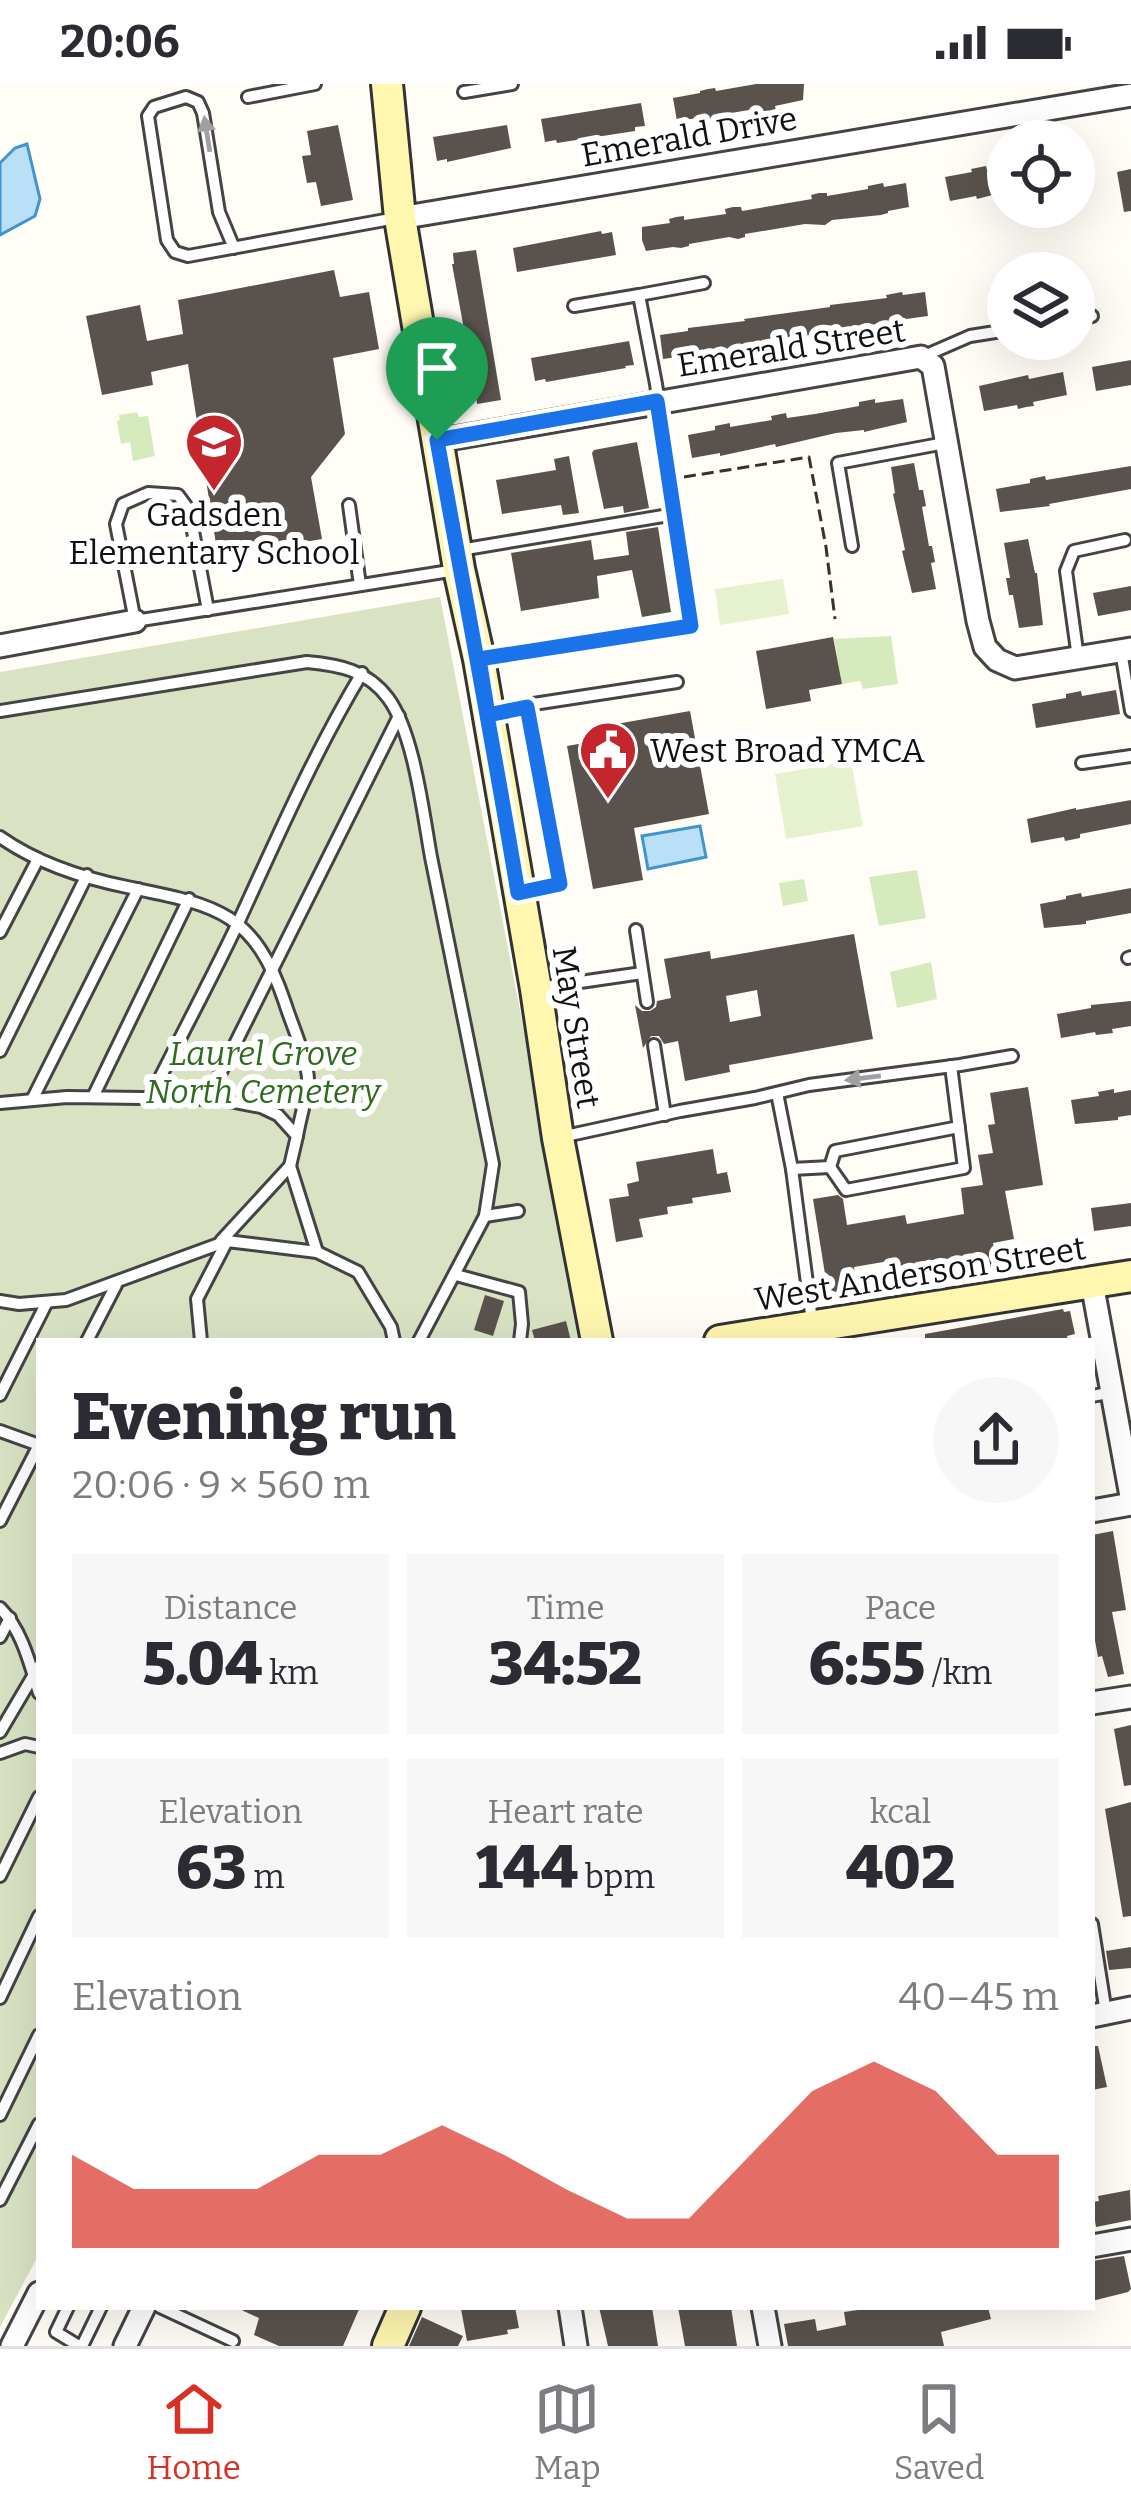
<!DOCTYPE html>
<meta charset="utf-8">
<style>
:root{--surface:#fff;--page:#f7f7f7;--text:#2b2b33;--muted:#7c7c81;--line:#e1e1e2;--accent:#d93025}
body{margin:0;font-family:Bitter,serif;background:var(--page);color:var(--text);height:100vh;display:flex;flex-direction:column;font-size:45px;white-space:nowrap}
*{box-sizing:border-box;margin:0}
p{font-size:39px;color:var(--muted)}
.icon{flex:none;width:66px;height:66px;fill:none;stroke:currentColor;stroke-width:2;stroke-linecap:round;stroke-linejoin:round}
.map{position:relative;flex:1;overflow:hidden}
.details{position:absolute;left:36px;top:1254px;width:1059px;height:972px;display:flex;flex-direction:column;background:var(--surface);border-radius:0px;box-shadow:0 12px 48px #0002}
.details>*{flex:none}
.controls{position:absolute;left:987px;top:36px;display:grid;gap:24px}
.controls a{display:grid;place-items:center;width:108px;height:108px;border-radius:50%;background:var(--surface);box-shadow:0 12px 48px #0002;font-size:60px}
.pin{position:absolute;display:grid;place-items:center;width:102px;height:102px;color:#fff;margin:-123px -51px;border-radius:50% 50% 50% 0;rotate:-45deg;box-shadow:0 0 12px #0007}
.pin .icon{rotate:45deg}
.round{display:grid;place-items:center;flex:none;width:126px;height:126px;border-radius:63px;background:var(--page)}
.overview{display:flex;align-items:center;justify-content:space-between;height:204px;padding:0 36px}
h1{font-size:66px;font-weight:800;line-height:90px}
.metrics{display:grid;grid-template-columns:repeat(3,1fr);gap:18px;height:204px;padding:12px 36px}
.metrics div{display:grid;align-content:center;border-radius:0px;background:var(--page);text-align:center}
.metrics b{font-size:60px;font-weight:800}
.metrics small{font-size:33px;font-weight:400}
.metrics p{font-size:33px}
.chart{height:336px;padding:24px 36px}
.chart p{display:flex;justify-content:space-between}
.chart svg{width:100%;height:216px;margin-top:12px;fill:var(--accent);opacity:.7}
.status{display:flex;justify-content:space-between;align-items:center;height:84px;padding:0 60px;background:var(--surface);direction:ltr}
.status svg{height:33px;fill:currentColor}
.dock{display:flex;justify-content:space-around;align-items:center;height:168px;border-top:3px solid var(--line);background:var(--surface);font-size:33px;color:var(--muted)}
.dock a{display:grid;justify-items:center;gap:6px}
.dock .selected{color:var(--accent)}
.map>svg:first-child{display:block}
.green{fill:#d5ebbd}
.cemetery{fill:#d9e3c4}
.pitch{fill:#e6f2cf}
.water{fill:#b9e0f7;stroke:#3f96cf;stroke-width:3}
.building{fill:#5a524d;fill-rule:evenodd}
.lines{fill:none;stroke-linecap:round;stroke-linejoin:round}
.lane-casing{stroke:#444;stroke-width:16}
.street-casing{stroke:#444;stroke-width:27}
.secondary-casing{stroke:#333;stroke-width:36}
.path{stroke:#333;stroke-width:3;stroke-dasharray:12 6;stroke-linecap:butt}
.lane{stroke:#fff;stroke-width:10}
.street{stroke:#fff;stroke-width:21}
.secondary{stroke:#fff6b0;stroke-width:30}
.oneway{fill:#a0a0a0}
.route-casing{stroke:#fff;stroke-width:24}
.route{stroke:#1a73e8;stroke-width:15}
.labels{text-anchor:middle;stroke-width:12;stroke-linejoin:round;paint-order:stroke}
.street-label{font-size:33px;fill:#111;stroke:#fff}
.poi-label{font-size:33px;fill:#111;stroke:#fff}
.park-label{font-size:33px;font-style:italic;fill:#2f6b1f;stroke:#fff}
</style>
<div class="status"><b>20:06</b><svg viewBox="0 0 49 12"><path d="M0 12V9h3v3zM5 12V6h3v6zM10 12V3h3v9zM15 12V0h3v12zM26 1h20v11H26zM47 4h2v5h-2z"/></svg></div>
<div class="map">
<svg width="1131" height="2262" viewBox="0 0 1131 2262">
<rect width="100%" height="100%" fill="#fffdf5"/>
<g class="green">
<path d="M137 328 139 333 148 332 155 372 133 377 130 358 121 360 117 337 120 336 119 331Z"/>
<path d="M891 552 898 600 863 605 860 597 842 600 834 555Z"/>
<path d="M917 786 926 834 879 842 869 793Z"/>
<path d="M804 795 808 817 783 822 779 799Z"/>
<path d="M931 878 937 915 897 924 890 888Z"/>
</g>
<path class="cemetery" d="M440 513 584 1257H39V2170L0 2243V588Z"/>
<g class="pitch">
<path d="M783 495 789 530 720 541 715 505Z"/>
<path d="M851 677 863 742 786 755 775 690Z"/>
</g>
<g class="water">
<path d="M27 60 40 115 35 132 0 151V79L15 64Z"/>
<path d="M700 742 706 773 648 785 642 752Z"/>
</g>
<g class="building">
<path d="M756 0H804L803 16 775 22 776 27H761V24L719 31 720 34 713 36 705 37 704 33 677 37 673 14 700 9V7L708 5 715 4 716 7Z"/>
<path d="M641 19 645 42 635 43V47L557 59 556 56 545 58 541 35Z"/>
<path d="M338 41 353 116 321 122 316 98 307 99 302 72 311 71 307 47Z"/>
<path d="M507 41 511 64 447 78V75L437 77 433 53Z"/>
<path d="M986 82 987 86 1008 82V107L977 115 976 112 950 117 945 93 972 88 971 85Z"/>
<path d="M1131 85V127L1124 128 1117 88Z"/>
<path d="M883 99 884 103 906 99 909 123 888 127V129L881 131 832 136 825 141 805 140 745 150V153L738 155 729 153 689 160V162L681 164 673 163 646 167 642 156V143L670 139 669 135 676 133 684 132V136L726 130 725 125 733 123H741L742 127 812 115 811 111 819 109H827V112L868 105V102Z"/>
<path d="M601 147 602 150 612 148 616 171 517 188 513 164Z"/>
<path d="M476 166 501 316 477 320 476 311 473 312 464 256H466L452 180H454L453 169Z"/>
<path d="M334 186 340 213 369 208 379 265 333 274 345 350 311 393 322 455 218 473 188 280 151 288 153 301 102 311 86 232 140 221 147 257 183 250 178 216Z"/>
<path d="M902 208 903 211 925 208 928 232 906 235V239L892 241 891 238 850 244V248L835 251V247L764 259V262L707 268 708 272 692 275 691 271 663 275 660 251 688 247V244L745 237 744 235 830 223V221L887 214 886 211Z"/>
<path d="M629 257 634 281 625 282 626 284 546 298 545 295 535 297 531 274Z"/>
<path d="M1131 276V301L1096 307 1092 283Z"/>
<path d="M1063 288 1067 311 1033 318 1034 322 1026 323 1018 325 1017 321 984 327 979 302 1028 291 1029 295Z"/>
<path d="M875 315V319L903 315 907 338 864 348V346L836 349 776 363 775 360 720 372V369L692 374 688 351 715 346V342L730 339V343L772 336 771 332 786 329 787 334 815 330 859 322V318Z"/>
<path d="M637 358 649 424 624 429 623 422 604 425 592 369 594 366Z"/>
<path d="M569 372 579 429 563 431 561 421 502 430 496 396 556 386 554 375Z"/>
<path d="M914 379 919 406H923L926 422 922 423 929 462H932L935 478 931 479 936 505 912 509 902 467 905 466 893 410 895 409 891 383Z"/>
<path d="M1131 382V405L1049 420 1050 422 1000 428 996 405 1030 399V395L1045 392 1046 396Z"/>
<path d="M658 443 671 528 642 533 632 486 597 492 599 514 521 527 511 469 591 456 594 476 629 471 626 448Z"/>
<path d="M1028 455 1035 489H1037L1043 541 1019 544 1013 511H1009L1006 494H1010L1004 459Z"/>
<path d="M1131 502V526L1098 532 1093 509Z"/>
<path d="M833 553 842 600 809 606 811 617 766 625 756 567Z"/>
<path d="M1116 606 1120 630 1036 644 1032 620 1066 614V610L1081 607 1082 612Z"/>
<path d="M690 627 709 730 634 744 643 796 593 805 567 662 618 653 616 640Z"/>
<path d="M1131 716V740L1080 750V754L1065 757 1064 753 1031 759 1027 735 1076 724V726Z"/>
<path d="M1131 804V829L1086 837V840L1044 844 1040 820 1066 815V812L1081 809 1082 813Z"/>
<path d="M854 850 873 955 729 981 730 988 685 997 678 957 664 960 659 952H651L643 964 635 921 642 927H650L656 923 657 917 671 914 664 875 710 867 711 875ZM757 906 761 932 730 938 726 912Z"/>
<path d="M1131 917V942L1112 945 1113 949 1096 951 1095 948 1061 954 1057 930 1091 924V921Z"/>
<path d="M1028 1003 1043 1101 1005 1107 1014 1155 993 1159 998 1186 893 1204 889 1177 854 1183 858 1210 829 1215 813 1115 838 1111 843 1115 847 1141 905 1131 907 1140 964 1130 961 1104 983 1101 978 1071 993 1069 988 1041 995 1040 990 1009Z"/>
<path d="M1114 1005V1009L1131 1006V1031L1118 1033V1036L1075 1040 1071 1016 1099 1012 1098 1008Z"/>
<path d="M713 1065 717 1090 727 1088 731 1108 692 1114 693 1119 667 1123 668 1130 639 1135 643 1153 616 1158 609 1115 629 1112 627 1100 639 1097 636 1078Z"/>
<path d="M1131 1119V1142L1094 1147 1091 1124Z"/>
<path d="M485 1211 504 1217 493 1252 474 1246Z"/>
<path d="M1063 1225 1064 1228 1070 1227 1075 1250 1067 1252 1068 1257H925V1250Z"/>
<path d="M566 1237 571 1257H535L532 1246Z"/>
<path d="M1113 1447 1126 1526 1112 1528 1124 1590 1108 1593 1102 1572 1098 1573 1092 1540V1451Z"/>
<path d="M1131 1641V1701L1124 1702 1114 1645Z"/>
<path d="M1131 1718V1832L1123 1833 1105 1725Z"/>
<path d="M1131 1863V1884L1109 1886 1106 1867Z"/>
<path d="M1092 1962H1098L1107 2003 1092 2006Z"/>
<path d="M1130 2106 1131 2136 1096 2143 1092 2118 1099 2117 1098 2112Z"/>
<path d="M1124 2172 1131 2205 1128 2208 1092 2217V2177Z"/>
<path d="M235 2223H360L343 2262H279L254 2251 259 2234Z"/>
<path d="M469 2223H515L519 2244 507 2246 508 2250 467 2257 461 2225Z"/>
<path d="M599 2223H652L658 2262H608Z"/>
<path d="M678 2223H731L737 2262H685Z"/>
<path d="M878 2223H988L991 2235 941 2248 944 2262H788L784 2240 815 2235 817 2247 846 2241 844 2228Z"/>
<path d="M422 2233 463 2252 458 2262H409Z"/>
</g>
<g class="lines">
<defs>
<g id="lane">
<path d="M464 8 512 0"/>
<path d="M248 13 315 0"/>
<path d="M234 164 219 128 203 29 198 18 186 13 154 23 148 32 167 156 175 168 188 172 396 134"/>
<path d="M639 211 704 199"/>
<path d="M1074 235 1092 232"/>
<path d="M924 272 970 252 1008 246"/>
<path d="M349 421 360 501"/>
<path d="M852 462 838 379 945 359"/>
<path d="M460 466 675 430"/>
<path d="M208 526 189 426 178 411 148 409 123 420 116 440 135 537 456 486"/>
<path d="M1121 567 1131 627"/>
<path d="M480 574 691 543 656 300 639 211 574 222"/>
<path d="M1078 574 1066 487 1074 467 1125 456"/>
<path d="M0 627 307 578C339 581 367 586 388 614 414 649 423 729 431 773 452 875 472 978 493 1080L485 1132 419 1257"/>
<path d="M489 630 527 623"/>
<path d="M1082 679 1131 672"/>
<path d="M0 753C37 779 83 794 127 803 214 821 254 826 285 919 291 939 309 978 308 998 306 1016 300 1034 297 1052"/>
<path d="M521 809 560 800 527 621 677 598"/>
<path d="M636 846 647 918"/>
<path d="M0 848 38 775"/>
<path d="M1128 874 1131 873"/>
<path d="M539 904 642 889"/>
<path d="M654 961 665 1031"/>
<path d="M0 967 87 791"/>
<path d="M777 1009 792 1085 812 1237"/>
<path d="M93 1013 189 815"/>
<path d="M150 1014C179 955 210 898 238 839 277 754 314 669 362 589"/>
<path d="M208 1014 399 632"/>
<path d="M32 1016 138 805"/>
<path d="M0 1019 67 1013 219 1015 261 1023 278 1031 297 1052 290 1082"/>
<path d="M561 1053 680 1027 755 1014 809 1001 960 981 1012 972"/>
<path d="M830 1083 846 1106 964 1084 951 982"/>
<path d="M830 1083 835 1067 959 1043"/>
<path d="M792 1085 830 1083"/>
<path d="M485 1132 518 1127"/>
<path d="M221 1157 290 1082 317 1168"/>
<path d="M456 1191 519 1208 522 1240 520 1257"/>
<path d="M0 1217 19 1220 66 1216 227 1157 317 1168 358 1188 391 1243 394 1257"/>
<path d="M87 1257 116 1201"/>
<path d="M201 1257 197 1215 227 1157"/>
<path d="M0 1311 47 1218"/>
<path d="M1092 1312 1113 1308"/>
<path d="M0 1347 39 1361"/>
<path d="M0 1437 39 1361"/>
<path d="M0 1524C22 1546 30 1580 39 1609"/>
<path d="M0 1553 10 1534"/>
<path d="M0 1648 39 1582"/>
<path d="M0 1669 25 1660 39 1663"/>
<path d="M0 1792 39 1713"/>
<path d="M1092 1840 1106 1929"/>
<path d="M0 1914 39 1832"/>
<path d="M0 2031 39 1951"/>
<path d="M0 2116 39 2040"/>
<path d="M68 2223 56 2248 79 2262"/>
<path d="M160 2223 233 2257"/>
<path d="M82 2262 101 2223"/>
</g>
<g id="street">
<path d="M400 134 1131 11"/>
<path d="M437 357 921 273 933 282 978 537 985 563 997 576 1015 584 1131 565"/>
<path d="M0 562 135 537"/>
<path d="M1092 1199 1131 1412"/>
<path d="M1092 1427 1131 1420"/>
<path d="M1092 1619 1131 1613"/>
<path d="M1092 1932 1131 1924"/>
<path d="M1092 2162 1131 2155"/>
<path d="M570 2223 576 2262"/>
<path d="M763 2223 770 2262"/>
<path d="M12 2262 39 2209"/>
<path d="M125 2262 144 2223"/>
</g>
<g id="secondary">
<path d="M387 0 400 134 459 485 479 575 536 905 558 1054 597 1257"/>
<path d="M720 1257 1131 1192"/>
<path d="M388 2262 405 2223"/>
</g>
</defs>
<use href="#lane" class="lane-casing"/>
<use href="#street" class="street-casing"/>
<use href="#secondary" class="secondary-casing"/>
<path class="path" d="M684 393 809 373 826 463 835 535"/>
<use href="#lane" class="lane"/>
<use href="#street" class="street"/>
<use href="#secondary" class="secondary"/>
</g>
<defs><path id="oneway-solid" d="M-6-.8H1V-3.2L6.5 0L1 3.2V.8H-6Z" transform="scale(3)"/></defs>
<g class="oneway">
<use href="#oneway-solid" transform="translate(207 50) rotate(-99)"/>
<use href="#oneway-solid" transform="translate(863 994) rotate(173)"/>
</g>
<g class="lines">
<defs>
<path id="route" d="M437 356C464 507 493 658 518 809L560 800 527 623 488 631 479 575 691 542 657 317 437 356"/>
</defs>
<use href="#route" class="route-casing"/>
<use href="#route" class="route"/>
</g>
<defs>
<symbol id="school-pin" viewBox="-11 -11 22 30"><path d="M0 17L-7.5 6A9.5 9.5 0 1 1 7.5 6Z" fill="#c4262e" stroke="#fff"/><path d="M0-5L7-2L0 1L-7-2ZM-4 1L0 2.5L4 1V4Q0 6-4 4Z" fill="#fff"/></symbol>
<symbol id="civic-pin" viewBox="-11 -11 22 30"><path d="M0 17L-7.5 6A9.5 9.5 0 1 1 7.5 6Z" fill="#c4262e" stroke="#fff"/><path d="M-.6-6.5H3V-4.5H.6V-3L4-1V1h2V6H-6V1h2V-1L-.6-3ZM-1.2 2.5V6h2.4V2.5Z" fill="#fff"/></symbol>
</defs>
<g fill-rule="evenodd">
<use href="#school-pin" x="181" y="325" width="66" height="90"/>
<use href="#civic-pin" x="575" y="633" width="66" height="90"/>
</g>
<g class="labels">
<g class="street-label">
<text transform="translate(689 52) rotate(-10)" y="12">Emerald Drive</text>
<text transform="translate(791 263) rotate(-9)" y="12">Emerald Street</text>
<text transform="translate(577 943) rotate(81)" y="12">May Street</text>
<text transform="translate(920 1189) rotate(-9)" y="12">West Anderson Street</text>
</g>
<g class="poi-label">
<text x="214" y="442">Gadsden<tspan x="214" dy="38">Elementary School</tspan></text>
<text x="650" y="678" text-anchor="start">West Broad YMCA</text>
</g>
<g class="park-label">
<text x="263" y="981">Laurel Grove<tspan x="263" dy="38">North Cemetery</tspan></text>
</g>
</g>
</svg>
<div class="controls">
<a><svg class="icon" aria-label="locate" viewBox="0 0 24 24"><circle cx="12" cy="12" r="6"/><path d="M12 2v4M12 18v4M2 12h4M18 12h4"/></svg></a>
<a><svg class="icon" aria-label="layers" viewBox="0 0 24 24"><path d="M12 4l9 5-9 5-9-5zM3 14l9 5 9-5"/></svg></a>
</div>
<div class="pin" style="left:437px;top:356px;background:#1e9e55"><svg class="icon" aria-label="arrive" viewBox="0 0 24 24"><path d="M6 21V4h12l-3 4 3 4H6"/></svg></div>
<section class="details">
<div class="overview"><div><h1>Evening run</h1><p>20:06 · 9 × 560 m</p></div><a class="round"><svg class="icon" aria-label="share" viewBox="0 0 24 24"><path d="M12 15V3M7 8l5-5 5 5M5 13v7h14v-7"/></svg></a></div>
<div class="metrics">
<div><p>Distance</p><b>5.04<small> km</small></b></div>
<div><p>Time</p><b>34:52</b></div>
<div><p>Pace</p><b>6:55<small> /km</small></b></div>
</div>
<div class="metrics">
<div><p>Elevation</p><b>63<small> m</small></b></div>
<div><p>Heart rate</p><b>144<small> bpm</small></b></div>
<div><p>kcal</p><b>402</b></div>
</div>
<div class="chart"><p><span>Elevation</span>40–45 m</p>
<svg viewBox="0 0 160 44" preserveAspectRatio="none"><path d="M0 44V25L10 32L20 32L30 32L40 25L50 25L60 19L70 25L80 32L90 38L100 38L110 25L120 12L130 6L140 12L150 25L160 25V44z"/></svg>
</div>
</section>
</div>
<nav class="dock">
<a class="selected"><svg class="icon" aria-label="home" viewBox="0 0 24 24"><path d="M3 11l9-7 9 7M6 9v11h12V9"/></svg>Home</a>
<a><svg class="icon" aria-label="map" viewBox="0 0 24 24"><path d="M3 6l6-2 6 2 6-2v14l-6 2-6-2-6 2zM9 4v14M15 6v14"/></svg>Map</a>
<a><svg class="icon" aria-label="saved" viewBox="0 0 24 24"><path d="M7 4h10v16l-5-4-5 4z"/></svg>Saved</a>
</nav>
